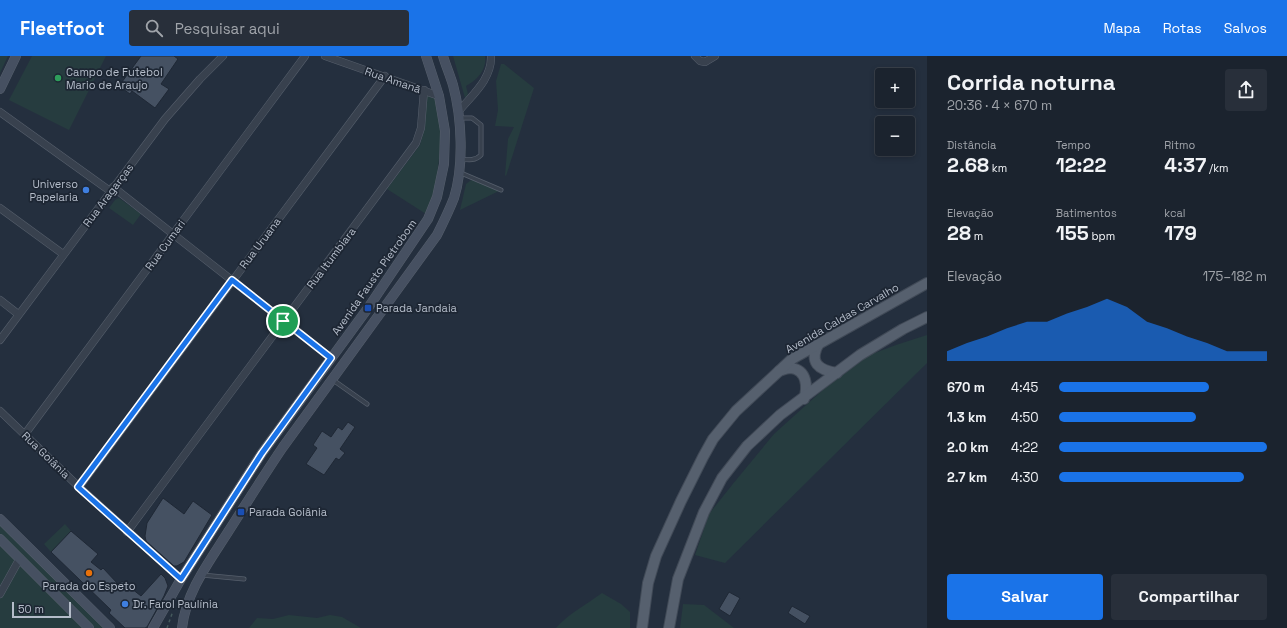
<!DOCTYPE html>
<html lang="pt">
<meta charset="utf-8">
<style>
:root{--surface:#1b232e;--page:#282f3a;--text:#f1f3f6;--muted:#a0a4aa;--line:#39404a;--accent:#1a73e8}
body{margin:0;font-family:"Space Grotesk",sans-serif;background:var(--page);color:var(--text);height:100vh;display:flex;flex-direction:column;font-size:15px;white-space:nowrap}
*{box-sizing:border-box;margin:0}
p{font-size:13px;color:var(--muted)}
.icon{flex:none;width:22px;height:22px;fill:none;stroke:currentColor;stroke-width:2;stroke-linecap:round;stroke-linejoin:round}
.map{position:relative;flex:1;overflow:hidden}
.side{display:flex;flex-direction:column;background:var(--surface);width:360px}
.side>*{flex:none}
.fabs{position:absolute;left:875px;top:12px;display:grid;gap:8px}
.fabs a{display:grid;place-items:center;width:40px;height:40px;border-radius:4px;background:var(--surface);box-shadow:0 2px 6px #0003,0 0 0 1px var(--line);font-size:20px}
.scale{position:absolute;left:12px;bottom:10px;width:59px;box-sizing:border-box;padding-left:4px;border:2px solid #b4bcc9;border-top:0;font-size:11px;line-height:14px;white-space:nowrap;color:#b4bcc9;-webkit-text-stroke:3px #1d2633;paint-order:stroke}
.pin{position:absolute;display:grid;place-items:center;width:34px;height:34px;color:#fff;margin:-17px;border:2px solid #fff;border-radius:50%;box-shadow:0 1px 4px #0007}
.round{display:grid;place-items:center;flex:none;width:42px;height:42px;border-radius:4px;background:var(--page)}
.overview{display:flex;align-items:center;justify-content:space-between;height:68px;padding:0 20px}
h1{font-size:22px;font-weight:800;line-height:30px}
.metrics{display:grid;grid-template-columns:repeat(3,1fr);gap:6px;height:68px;padding:4px 20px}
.metrics div{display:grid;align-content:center}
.metrics b{font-size:20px;font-weight:800}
.metrics small{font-size:11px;font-weight:400}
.metrics p{font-size:11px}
.chart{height:112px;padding:8px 20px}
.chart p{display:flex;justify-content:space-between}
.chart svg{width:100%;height:72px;margin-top:4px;fill:var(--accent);opacity:.7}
.primary-button{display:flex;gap:8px;margin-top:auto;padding:8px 20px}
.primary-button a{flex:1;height:46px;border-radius:4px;background:var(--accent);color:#fff;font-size:16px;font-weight:800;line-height:46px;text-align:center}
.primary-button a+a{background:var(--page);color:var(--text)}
ul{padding:0 20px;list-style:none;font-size:13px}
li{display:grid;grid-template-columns:64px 48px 1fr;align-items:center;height:30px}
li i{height:10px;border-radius:5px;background:var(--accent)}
header{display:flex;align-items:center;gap:24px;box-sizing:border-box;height:56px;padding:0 20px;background:var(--accent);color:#fff}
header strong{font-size:19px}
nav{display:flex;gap:22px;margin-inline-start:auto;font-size:14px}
.search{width:280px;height:36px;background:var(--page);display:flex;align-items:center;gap:10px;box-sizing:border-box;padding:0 14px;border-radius:4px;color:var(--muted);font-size:15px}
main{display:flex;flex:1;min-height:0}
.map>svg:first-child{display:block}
.green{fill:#263c3f}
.building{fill:#455162;stroke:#1f2835}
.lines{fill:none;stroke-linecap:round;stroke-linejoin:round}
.lane-casing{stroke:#565f6c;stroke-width:5}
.street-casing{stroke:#565f6c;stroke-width:8}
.secondary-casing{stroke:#565f6c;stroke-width:10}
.primary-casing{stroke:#414a57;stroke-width:12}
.path{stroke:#44595c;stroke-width:1.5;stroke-dasharray:3 3;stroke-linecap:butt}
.lane{stroke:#38414e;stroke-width:3.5}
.street{stroke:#38414e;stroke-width:7}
.secondary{stroke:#465061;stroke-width:9}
.primary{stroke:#56606e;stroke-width:10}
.route-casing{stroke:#fff;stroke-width:8}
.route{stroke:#1a73e8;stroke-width:5}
.leisure-dot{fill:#2e9e5b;stroke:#1d2633;stroke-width:1.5}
.shop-dot{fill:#3f7fe0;stroke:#1d2633;stroke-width:1.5}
.transit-dot{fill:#1a4fb4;stroke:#1d2633;stroke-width:1.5}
.food-dot{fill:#e8710a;stroke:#1d2633;stroke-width:1.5}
.labels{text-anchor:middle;stroke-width:3.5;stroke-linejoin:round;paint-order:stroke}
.poi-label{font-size:11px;fill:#b4bcc9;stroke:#1d2633;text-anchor:start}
.street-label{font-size:11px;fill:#b4bcc9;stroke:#1d2633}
</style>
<header>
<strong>Fleetfoot</strong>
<div class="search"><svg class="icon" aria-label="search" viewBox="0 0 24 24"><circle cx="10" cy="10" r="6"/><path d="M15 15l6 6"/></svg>Pesquisar aqui</div>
<nav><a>Mapa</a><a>Rotas</a><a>Salvos</a></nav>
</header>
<main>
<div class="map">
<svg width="927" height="572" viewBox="0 0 927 572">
<rect width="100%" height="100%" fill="#242f3e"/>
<g class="green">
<path d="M0 0H8L0 17Z"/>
<path d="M32 0H106L69 74 9 44Z"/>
<path d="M453 0H485C487 14 477 24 466 30L468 38 465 42Z"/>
<path d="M501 8H504L534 32 506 120 505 119 508 83 514 71 495 70 498 54 496 25Z"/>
<path d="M427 38 437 42 441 77 439 103 436 129 426 158 387 133 420 89 425 69Z"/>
<path d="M474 122 501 134 460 154 466 128Z"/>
<path d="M119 142 141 158 133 169 109 152 115 144Z"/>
<path d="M927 279V307L725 507 695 499 709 458 732 429 774 378 856 304 896 289Z"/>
<path d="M0 463 110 572H0Z"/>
<path d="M65 468 71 475 51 496 44 488Z"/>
<path d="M602 537 621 548 630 556V572H556C569 557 586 549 602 537Z"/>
<path d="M683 548 704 549 734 572H680Z"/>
<path d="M289 559 317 562 330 559 342 561 361 572H249L257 562 273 563Z"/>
</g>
<g class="building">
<path d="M141 0H174L178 3 161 28 169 33 155 52 132 35 130 38 119 30Z"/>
<path d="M348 366 355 371 340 393 345 397 339 404 336 402 324 419 306 408 317 392 313 389 322 375 331 381 338 371 342 374Z"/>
<path d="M163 442 184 458 193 445 212 459 184 506 177 510H174L146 485 145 480 147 467Z"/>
<path d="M71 475 98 498 91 506 101 514 103 512 118 528 122 525 141 540 161 518 165 522 168 530 164 540 147 571 145 572H125L109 557 111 554 51 496Z"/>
<path d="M729 536 740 542 730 560 719 553Z"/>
<path d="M792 550 810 560 805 568 788 557Z"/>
</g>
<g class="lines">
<defs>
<g id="lane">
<path d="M460 103C469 104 475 105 481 99V69L472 62H460"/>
<path d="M461 117 501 134"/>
<path d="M333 324 367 348"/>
<path d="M202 519 244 523"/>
</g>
<g id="street">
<path d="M325 0 439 40"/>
<path d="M695 0 700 5 705 6 715 0"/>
<path d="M459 55C472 39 492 23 491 0"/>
<path d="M0 56 110 135"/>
<path d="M113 131 331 302"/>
<path d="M0 152 63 198"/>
<path d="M0 244 18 258"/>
<path d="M0 284 165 63 200 23 223 0"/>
<path d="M0 355 79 431 181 523"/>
<path d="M25 378 305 0"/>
<path d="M79 431 385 20"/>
<path d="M127 476 416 87 421 72 424 34"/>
<path d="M0 538 20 502"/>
</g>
<g id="secondary">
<path d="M0 33 16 0"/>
<path d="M0 463 110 572"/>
<path d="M0 483 89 572"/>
<path d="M153 572 181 523 262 397 368 252 428 163 437 141 444 108 445 75 439 40 426 0"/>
<path d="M182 572C186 536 209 506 228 476 246 448 264 419 283 391L437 179C443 167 449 155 454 142 464 110 462 62 453 29 450 19 446 10 443 0"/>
</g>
<g id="primary">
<path d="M819 287C808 307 819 314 837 317"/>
<path d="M779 315C782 314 787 312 791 312 807 314 808 331 804 343"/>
<path d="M642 572 648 527 656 500 681 445 703 401 713 383 736 355 792 303 927 227"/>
<path d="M669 572 678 523 704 456 722 422 747 390 780 359 860 299 903 273 927 261"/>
</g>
</defs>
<use href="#lane" class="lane-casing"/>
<use href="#street" class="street-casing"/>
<use href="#secondary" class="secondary-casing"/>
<use href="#primary" class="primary-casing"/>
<path class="path" d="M167 572 173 555"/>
<use href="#lane" class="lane"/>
<use href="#street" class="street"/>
<use href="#secondary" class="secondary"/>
<use href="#primary" class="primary"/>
</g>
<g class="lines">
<defs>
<path id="route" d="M232 224 331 302 262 397 181 523 78 431Z"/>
</defs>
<use href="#route" class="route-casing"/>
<use href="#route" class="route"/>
</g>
<circle class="leisure-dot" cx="58" cy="22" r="4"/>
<g class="shop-dot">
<circle cx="86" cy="134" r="4"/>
<circle cx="125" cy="548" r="4"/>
</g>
<g class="transit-dot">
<rect x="364" y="248" width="8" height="8" rx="2"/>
<rect x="237" y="452" width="8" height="8" rx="2"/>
</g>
<circle class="food-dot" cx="89" cy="517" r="4"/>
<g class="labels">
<g class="poi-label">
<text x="66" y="20">Campo de Futebol<tspan x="66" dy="13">Mario de Araujo</tspan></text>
<text x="78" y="132" text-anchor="end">Universo<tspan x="78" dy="13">Papelaria</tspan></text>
<text x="376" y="256">Parada Jandaia</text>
<text x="249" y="460">Parada Goiânia</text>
<text x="89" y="534" text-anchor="middle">Parada do Espeto</text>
<text x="133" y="552">Dr. Farol Paulínia</text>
</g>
<g class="street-label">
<text transform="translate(393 24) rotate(19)" y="4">Rua Amanã</text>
<text transform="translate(108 139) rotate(-53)" y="4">Rua Aragarças</text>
<text transform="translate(260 187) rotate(-53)" y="4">Rua Uruana</text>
<text transform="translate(165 189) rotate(-54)" y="4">Rua Cumari</text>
<text transform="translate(331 202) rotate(-53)" y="4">Rua Itumbiara</text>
<text transform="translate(374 221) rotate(-55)" y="4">Avenida Fausto Pietrobom</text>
<text transform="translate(842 262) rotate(-30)" y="4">Avenida Caldas Carvalho</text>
<text transform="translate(46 399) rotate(44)" y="4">Rua Goiânia</text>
</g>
</g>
</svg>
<div class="fabs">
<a>+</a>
<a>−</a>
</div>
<div class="scale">50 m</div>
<div class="pin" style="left:283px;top:265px;background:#1e9e55"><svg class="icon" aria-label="arrive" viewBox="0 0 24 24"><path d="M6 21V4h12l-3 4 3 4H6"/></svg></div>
</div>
<section class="side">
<div class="overview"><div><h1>Corrida noturna</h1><p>20:36 · 4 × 670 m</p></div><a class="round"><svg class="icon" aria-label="share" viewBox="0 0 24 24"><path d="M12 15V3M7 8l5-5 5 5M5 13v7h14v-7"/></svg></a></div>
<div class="metrics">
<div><p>Distância</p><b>2.68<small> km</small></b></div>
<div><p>Tempo</p><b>12:22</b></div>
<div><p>Ritmo</p><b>4:37<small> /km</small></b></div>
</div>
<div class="metrics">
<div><p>Elevação</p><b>28<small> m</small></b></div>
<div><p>Batimentos</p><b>155<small> bpm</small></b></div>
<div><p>kcal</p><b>179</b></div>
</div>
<div class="chart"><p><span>Elevação</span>175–182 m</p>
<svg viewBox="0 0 160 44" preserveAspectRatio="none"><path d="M0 44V38L10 33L20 29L30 24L40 20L50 20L60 15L70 11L80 6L90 11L100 20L110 24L120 29L130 33L140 38L150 38L160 38V44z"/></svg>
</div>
<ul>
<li><b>670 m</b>4:45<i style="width:72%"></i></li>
<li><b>1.3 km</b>4:50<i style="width:66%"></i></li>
<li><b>2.0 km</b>4:22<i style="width:100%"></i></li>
<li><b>2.7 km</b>4:30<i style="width:89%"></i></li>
</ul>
<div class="primary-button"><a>Salvar</a><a>Compartilhar</a></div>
</section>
</main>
